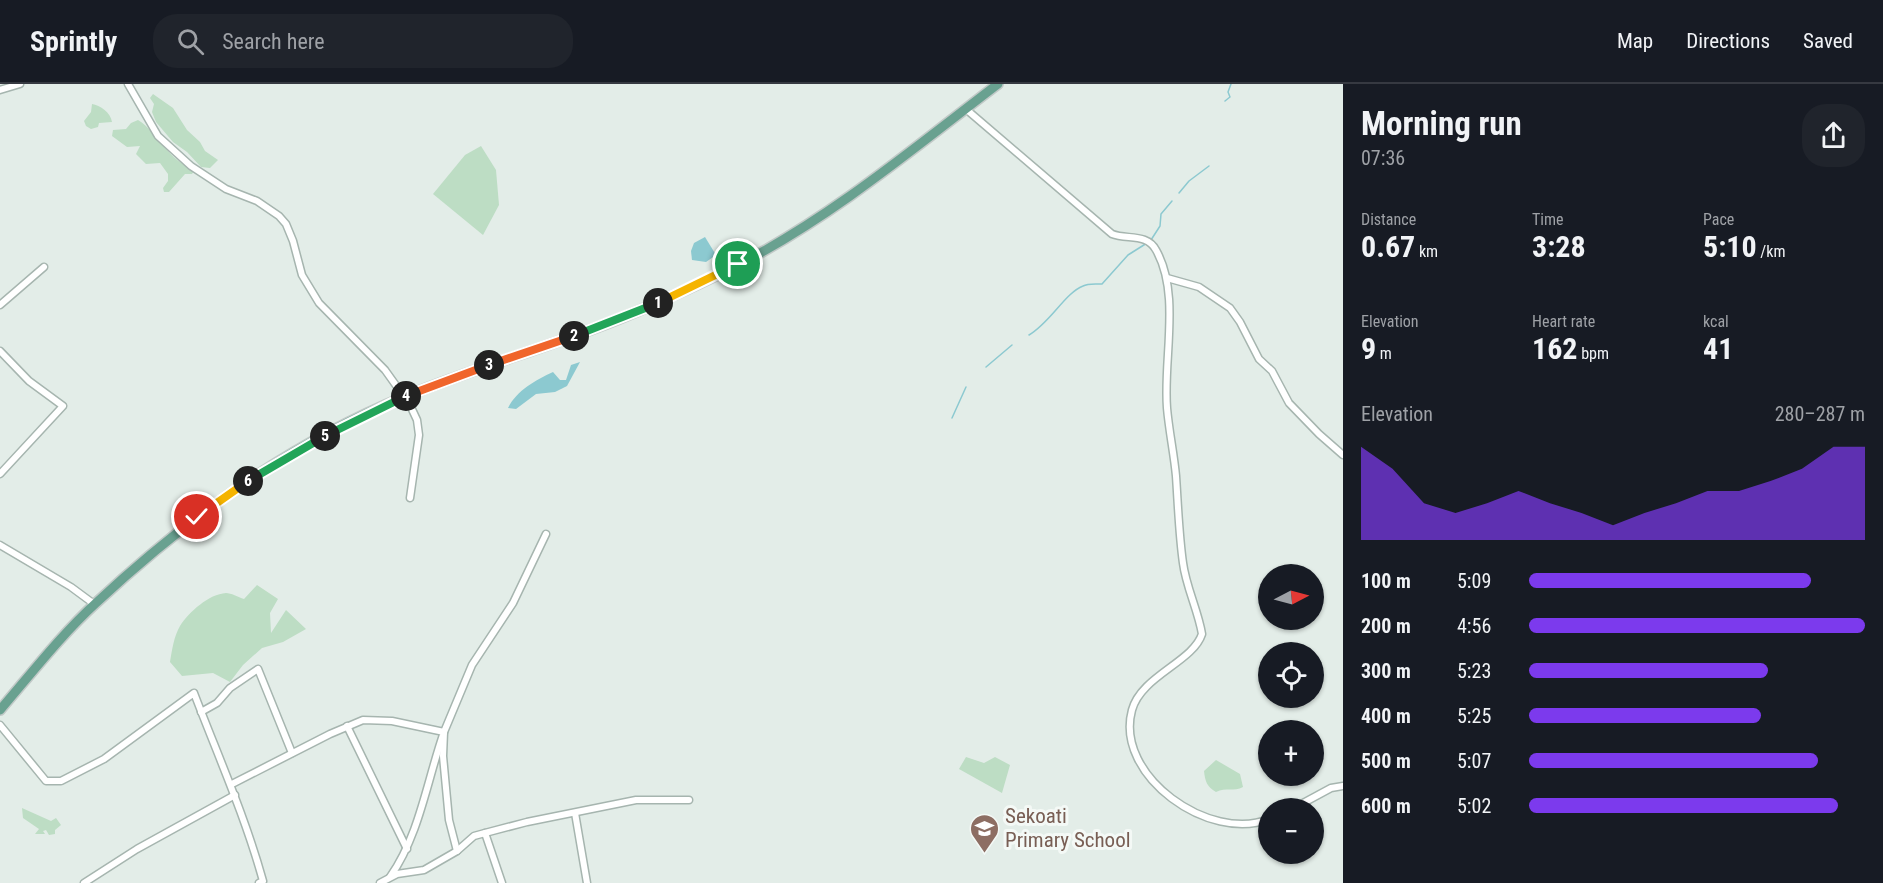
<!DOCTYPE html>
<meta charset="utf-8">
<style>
:root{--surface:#171b24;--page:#20242c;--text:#f1f3f6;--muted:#9ea1a6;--line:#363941;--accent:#7c3aed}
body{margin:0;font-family:"Roboto Condensed",sans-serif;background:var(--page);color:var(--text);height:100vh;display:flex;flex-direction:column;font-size:22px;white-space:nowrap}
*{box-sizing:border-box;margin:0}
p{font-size:20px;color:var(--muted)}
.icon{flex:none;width:33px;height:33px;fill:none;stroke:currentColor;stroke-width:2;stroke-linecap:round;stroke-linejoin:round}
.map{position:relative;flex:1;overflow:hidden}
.side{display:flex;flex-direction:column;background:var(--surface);width:540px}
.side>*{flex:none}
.needle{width:39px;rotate:84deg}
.buttons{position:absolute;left:1258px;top:480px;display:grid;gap:12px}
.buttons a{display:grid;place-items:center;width:66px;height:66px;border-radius:50%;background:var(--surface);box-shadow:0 2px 4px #0004;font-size:30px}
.pin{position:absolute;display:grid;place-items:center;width:51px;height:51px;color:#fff;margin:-26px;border:3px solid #fff;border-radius:50%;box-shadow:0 2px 6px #0007}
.km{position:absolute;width:30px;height:30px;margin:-15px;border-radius:50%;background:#222;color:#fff;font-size:16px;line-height:30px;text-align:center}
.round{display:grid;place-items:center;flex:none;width:63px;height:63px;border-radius:24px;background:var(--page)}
.head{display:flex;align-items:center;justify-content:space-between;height:102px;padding:0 18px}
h1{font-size:33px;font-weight:700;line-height:45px}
.figures{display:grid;grid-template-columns:repeat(3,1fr);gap:9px;height:102px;padding:6px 18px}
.figures div{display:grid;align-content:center}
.figures b{font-size:30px;font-weight:700}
.figures small{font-size:16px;font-weight:400}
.figures p{font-size:16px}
.chart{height:168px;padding:12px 18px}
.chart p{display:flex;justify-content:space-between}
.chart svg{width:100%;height:108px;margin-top:6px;fill:var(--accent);opacity:.7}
ul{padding:0 18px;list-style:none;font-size:20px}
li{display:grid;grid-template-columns:96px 72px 1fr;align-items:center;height:45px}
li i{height:15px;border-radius:8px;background:var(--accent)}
header{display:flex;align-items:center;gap:36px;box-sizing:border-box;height:84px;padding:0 30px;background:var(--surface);border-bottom:2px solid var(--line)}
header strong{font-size:28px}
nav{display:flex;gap:33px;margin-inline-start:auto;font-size:21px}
.search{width:420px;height:54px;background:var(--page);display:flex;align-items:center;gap:15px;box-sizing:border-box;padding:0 21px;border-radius:24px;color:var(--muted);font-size:22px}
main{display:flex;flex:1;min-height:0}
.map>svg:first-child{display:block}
.green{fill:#bdddc4}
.water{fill:#8cc9d0}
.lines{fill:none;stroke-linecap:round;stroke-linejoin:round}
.stream{stroke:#8cc9d0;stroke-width:1.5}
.street-casing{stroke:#a6b5af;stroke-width:9}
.primary-casing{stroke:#c1c9c7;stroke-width:12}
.street{stroke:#fff;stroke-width:6}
.primary{stroke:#69a190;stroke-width:9}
.split-1-casing{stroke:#fff;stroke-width:12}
.split-2-casing{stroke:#fff;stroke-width:12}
.split-3-casing{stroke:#fff;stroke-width:12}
.split-4-casing{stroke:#fff;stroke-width:12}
.split-5-casing{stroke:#fff;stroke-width:12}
.split-6-casing{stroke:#fff;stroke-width:12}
.split-7-casing{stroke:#fff;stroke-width:12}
.split-1{stroke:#f5b400;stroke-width:8}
.split-2{stroke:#22a559;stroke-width:8}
.split-3{stroke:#f0652b;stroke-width:8}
.split-4{stroke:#f0652b;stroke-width:8}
.split-5{stroke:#22a559;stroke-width:8}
.split-6{stroke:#22a559;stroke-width:8}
.split-7{stroke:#f5b400;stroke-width:8}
.labels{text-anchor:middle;stroke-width:6;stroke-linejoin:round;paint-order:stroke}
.education-label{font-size:21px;fill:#785e54;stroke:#f4f9f6;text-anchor:start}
</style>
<header>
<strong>Sprintly</strong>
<div class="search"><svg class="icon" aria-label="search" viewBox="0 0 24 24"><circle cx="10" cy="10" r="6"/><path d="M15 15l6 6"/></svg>Search here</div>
<nav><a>Map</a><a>Directions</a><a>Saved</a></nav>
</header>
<main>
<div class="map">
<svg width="1343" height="799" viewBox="0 0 1343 799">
<rect width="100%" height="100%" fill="#e3ede8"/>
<g class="green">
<path d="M153 10 173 24 187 46 200 58 205 67 218 76 210 84 201 83 187 68 173 58 156 38 152 28 154 20 150 14Z"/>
<path d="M92 20C100 21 111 29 112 38L99 39 98 43 91 45 86 42 84 37 91 28Z"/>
<path d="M138 36C159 49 168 78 195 85L192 90H185L169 108H164L163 104 168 97V90L160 79 146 80 136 70 140 62 127 63 112 52 113 46 126 45 131 39Z"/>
<path d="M481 62 496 86 499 121 483 151 433 110 465 71Z"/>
<path d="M257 501 278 515 270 529 271 549 286 526 306 545 283 558 262 564 243 581 230 598 213 589 182 592 170 578C172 566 174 552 180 542 189 528 209 510 226 509 231 509 238 513 244 515Z"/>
<path d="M966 673 984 679 995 673 1010 681 1002 709 959 685Z"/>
<path d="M1216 676 1240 690 1243 703C1234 708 1226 703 1216 708 1207 703 1205 697 1204 687Z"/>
<path d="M22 724 51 737 56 734 61 741 55 746V750L49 751 46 746 43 747 45 750H35L39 745 23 734Z"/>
</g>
<g class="water">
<path d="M705 153 716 171 706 178 692 176 691 167 694 159Z"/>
<path d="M580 278 567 302 555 308 536 310 516 325 508 324C517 306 536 296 553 288L560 296H566L571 281Z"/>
</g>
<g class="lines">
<g class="stream">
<path d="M1225 17 1230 13 1228 8 1231 0"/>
<path d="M1179 109 1189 97 1209 82"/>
<path d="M1151 156 1160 142 1161 130 1172 117"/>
<path d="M1029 251C1050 239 1065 209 1083 202 1088 199 1096 200 1102 200L1128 171 1147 159"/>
<path d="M986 283 1012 261"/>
<path d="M952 334 966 303"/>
</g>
<defs>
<g id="street">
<path d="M128 0 158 52 191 82 226 105 257 117 279 132 286 140 293 157 302 191 319 219 385 286 410 321 417 336 419 351 410 414"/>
<path d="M0 6 20 0"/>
<path d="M967 26 1112 150C1127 156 1147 149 1156 166 1181 210 1163 275 1167 324 1169 347 1174 370 1176 392 1178 421 1179 451 1183 479 1186 503 1198 526 1202 550 1193 578 1141 592 1132 626 1114 692 1210 759 1269 735"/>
<path d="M1167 194 1199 203 1230 224 1240 238 1259 275 1272 287 1289 319 1319 350 1343 371"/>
<path d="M0 221 44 183"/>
<path d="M0 267 29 297 63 322 0 390"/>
<path d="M0 461 71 503 94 520"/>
<path d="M201 628 217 619 230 604 258 585 292 669"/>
<path d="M0 641 46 697H61L104 675 194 609C218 672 245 732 263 797L259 799"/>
<path d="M347 642 407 765"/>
<path d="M232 700 330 650 363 636 392 637 444 648C427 696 420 750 390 793"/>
<path d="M1294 724 1331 704 1343 702"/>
<path d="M575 729 587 799"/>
<path d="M485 749 502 799"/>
<path d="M457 767 449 736 443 672 444 648 472 581 513 519 546 450"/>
<path d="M84 799 137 765 235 711"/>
<path d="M380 799 397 790 424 786 457 767 474 752 485 749 527 738 636 716H689"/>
</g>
<path id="primary" d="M0 626C31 590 61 551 96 519 186 435 289 360 404 313 465 288 528 269 590 246 640 228 689 205 738 181 833 132 914 64 998 0"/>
</defs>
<use href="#street" class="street-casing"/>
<use href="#primary" class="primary-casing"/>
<use href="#street" class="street"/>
<use href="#primary" class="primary"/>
</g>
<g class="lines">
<defs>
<path id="split-1" d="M658 219 738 180"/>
<path id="split-2" d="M574 252 658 219"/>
<path id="split-3" d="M489 281 574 252"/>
<path id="split-4" d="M406 312 489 281"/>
<path id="split-5" d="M325 352 406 312"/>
<path id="split-6" d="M248 397 325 352"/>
<path id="split-7" d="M197 433 248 397"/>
</defs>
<use href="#split-1" class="split-1-casing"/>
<use href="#split-2" class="split-2-casing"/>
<use href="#split-3" class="split-3-casing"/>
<use href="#split-4" class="split-4-casing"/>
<use href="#split-5" class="split-5-casing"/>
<use href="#split-6" class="split-6-casing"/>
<use href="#split-7" class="split-7-casing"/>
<use href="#split-1" class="split-1"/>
<use href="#split-2" class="split-2"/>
<use href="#split-3" class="split-3"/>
<use href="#split-4" class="split-4"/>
<use href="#split-5" class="split-5"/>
<use href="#split-6" class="split-6"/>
<use href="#split-7" class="split-7"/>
</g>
<defs>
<symbol id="school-pin" viewBox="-11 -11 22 30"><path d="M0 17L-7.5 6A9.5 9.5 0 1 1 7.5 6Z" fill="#8d6e63" stroke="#f4f9f6"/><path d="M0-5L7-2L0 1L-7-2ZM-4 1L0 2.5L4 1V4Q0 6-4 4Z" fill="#fff"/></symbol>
</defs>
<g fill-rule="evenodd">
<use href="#school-pin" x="968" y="728" width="33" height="45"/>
</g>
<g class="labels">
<g class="education-label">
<text x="1005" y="739">Sekoati<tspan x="1005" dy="24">Primary School</tspan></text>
</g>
</g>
</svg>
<div class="buttons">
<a><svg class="needle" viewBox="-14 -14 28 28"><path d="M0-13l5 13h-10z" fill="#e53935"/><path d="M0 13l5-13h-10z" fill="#9ea1a6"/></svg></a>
<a><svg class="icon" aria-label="locate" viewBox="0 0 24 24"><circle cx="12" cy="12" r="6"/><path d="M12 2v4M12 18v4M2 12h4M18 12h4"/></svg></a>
<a>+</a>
<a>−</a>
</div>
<div class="pin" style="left:738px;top:180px;background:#1e9e55"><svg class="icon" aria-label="arrive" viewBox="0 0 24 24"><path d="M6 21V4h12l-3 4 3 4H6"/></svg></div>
<div class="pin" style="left:197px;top:433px;background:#d93025"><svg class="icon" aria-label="check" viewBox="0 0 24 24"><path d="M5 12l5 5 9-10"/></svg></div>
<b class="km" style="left:658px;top:219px">1</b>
<b class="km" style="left:574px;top:252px">2</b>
<b class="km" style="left:489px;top:281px">3</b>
<b class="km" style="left:406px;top:312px">4</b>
<b class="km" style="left:325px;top:352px">5</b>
<b class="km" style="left:248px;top:397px">6</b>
</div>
<section class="side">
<div class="head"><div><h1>Morning run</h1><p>07:36</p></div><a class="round"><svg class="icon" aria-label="share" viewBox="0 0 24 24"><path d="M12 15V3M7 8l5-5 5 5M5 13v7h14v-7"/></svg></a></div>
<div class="figures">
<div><p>Distance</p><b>0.67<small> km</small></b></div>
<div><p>Time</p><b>3:28</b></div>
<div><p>Pace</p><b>5:10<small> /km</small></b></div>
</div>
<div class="figures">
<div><p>Elevation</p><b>9<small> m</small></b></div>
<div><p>Heart rate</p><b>162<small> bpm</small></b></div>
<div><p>kcal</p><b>41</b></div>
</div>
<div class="chart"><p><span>Elevation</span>280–287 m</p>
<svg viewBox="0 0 160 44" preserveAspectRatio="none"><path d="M0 44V6L10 15L20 29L30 33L40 29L50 24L60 29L70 33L80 38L90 33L100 29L110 24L120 24L130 20L140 15L150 6L160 6V44z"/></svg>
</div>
<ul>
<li><b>100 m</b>5:09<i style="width:84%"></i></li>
<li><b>200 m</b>4:56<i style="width:100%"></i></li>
<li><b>300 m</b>5:23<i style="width:71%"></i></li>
<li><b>400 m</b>5:25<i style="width:69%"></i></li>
<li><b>500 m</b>5:07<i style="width:86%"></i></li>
<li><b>600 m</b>5:02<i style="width:92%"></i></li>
</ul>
</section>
</main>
